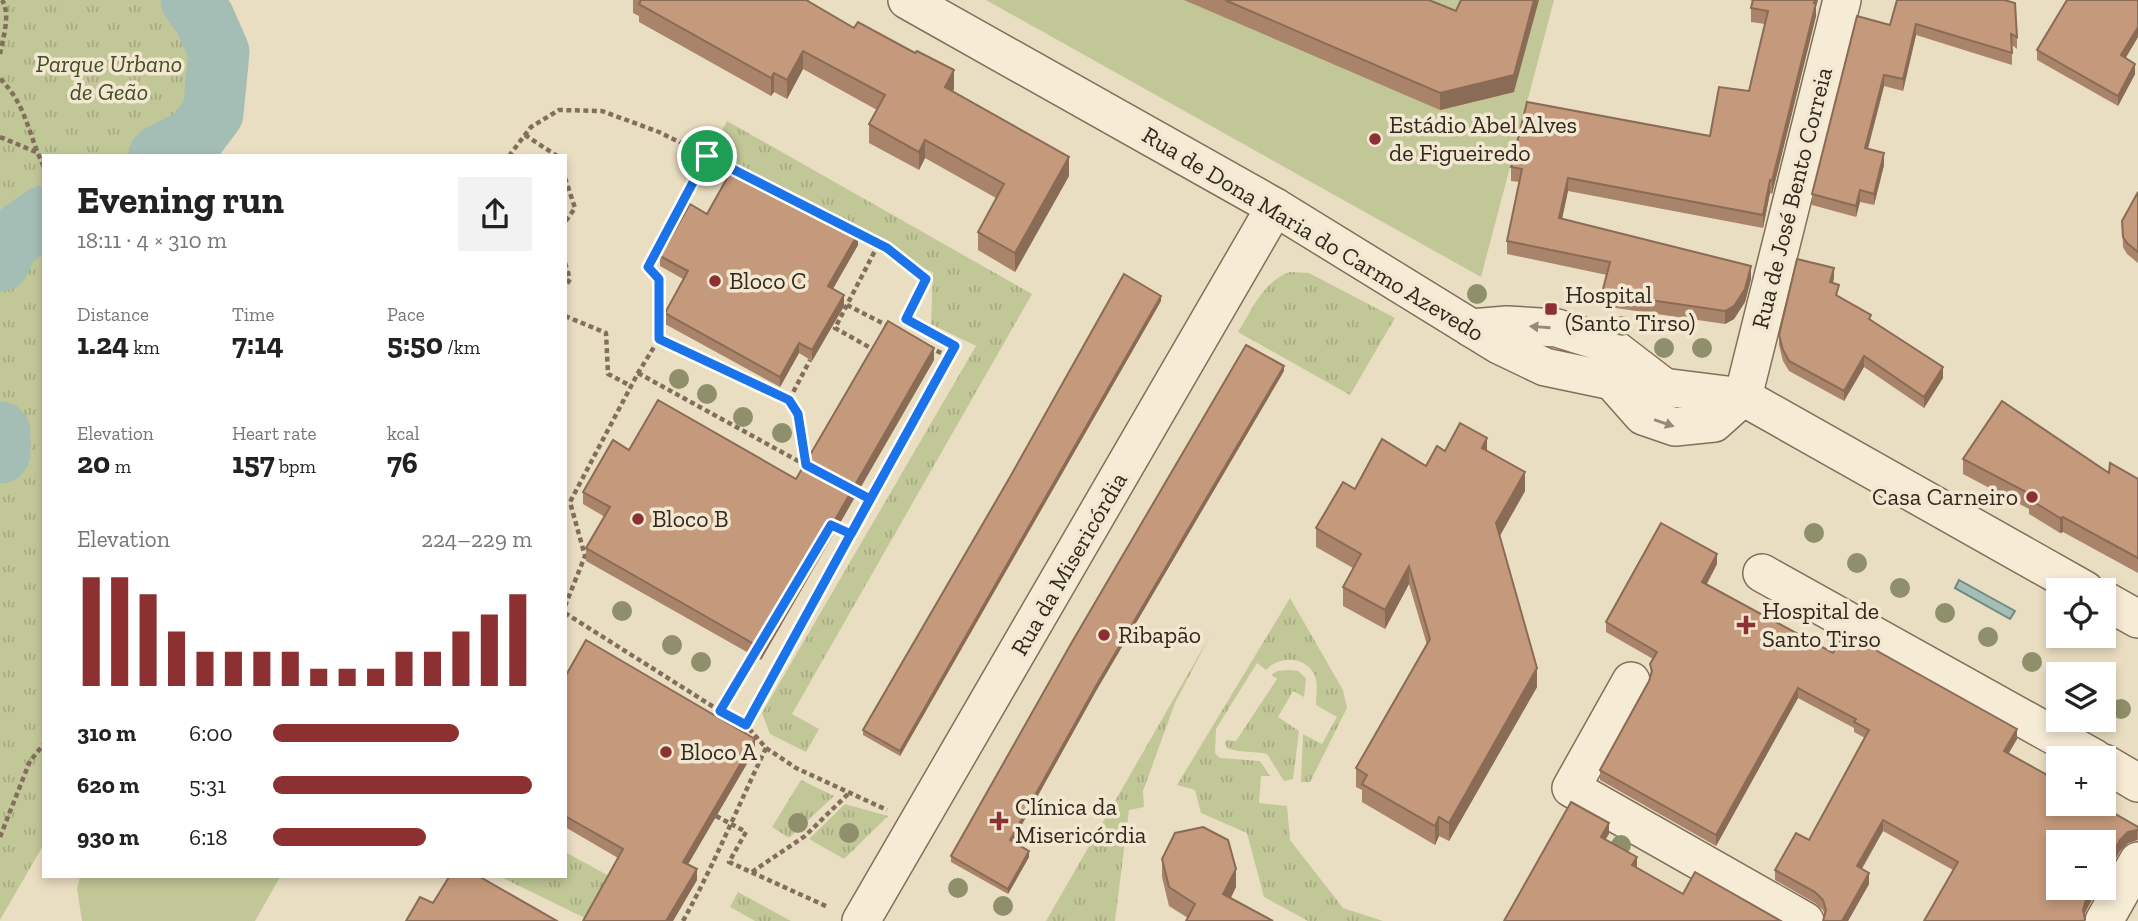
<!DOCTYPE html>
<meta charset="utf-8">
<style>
:root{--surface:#fff;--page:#f2f2f2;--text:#222;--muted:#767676;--accent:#8c3031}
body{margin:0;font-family:"Zilla Slab",serif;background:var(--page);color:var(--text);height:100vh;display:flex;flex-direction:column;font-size:26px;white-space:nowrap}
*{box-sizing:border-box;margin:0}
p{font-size:23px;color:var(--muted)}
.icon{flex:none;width:38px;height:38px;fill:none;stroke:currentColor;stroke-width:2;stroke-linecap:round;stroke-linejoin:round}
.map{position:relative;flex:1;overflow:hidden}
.side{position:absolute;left:42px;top:154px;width:525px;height:724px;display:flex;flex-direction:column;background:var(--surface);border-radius:0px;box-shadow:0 4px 10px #0003}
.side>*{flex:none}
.tools{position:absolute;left:2046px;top:578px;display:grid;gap:14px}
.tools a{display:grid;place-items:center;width:70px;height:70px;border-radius:0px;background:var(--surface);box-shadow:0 4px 10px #0003;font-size:35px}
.pin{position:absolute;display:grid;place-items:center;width:60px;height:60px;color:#fff;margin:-30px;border:4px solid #fff;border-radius:50%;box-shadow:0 2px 7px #0007}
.round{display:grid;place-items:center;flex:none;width:74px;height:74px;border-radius:0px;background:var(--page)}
.summary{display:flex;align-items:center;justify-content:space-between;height:119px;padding:0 35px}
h1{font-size:38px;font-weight:700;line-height:52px}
.metrics{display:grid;grid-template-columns:repeat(3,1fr);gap:10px;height:119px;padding:7px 35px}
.metrics div{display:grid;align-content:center}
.metrics b{font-size:30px;font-weight:700}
.metrics small{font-size:19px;font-weight:400}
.metrics p{font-size:19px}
.chart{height:196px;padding:14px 35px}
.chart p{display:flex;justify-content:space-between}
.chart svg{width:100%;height:126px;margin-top:7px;stroke:var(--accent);stroke-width:6}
ul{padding:0 35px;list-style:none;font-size:23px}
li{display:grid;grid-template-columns:112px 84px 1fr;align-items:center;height:52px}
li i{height:18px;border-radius:9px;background:var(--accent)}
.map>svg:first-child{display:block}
.grass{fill:url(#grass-tufts)}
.pitch{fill:#c2c797}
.water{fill:#a4bdb5;stroke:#6c8a82;stroke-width:2}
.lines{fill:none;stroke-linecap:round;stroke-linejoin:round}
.river{stroke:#a4bdb5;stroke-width:61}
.minor-casing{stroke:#826f5b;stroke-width:40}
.path{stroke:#826f5b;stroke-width:4.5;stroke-dasharray:5 3.5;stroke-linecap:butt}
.minor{stroke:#f6ebd5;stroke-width:37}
.tree{fill:#8f8f6c}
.wall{fill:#a9846a}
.shaded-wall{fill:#8a6b56}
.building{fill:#c5997b;stroke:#8a6b56;stroke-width:2}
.oneway{fill:#948a7a}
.route-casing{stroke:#fff;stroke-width:14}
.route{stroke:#1a73e8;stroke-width:9}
.poi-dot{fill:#8c3031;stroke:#f2e8d1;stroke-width:2.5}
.labels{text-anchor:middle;stroke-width:7;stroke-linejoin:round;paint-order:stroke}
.park-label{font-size:24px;font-style:italic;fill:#444e26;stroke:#f2e8d1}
.poi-label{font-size:24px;fill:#33281e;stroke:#f2e8d1;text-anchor:start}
.street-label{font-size:24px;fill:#33281e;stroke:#f2e8d1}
</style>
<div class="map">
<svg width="2138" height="921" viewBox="0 0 2138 921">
<defs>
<pattern id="grass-tufts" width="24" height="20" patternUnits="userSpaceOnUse" patternTransform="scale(1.75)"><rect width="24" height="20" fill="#c2c797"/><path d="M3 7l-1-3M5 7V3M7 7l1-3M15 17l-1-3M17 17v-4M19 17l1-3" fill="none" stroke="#a7ab82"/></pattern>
</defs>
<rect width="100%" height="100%" fill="#eadec2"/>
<g class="grass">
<path d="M0 0H168L191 28 203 58 205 83 191 118 201 156H44V844L0 920Z"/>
<path d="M727 121 1032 294 792 714 819 729 806 752 770 734 762 713 976 346 931 324 933 273 711 151Z"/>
<path d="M1290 272 1309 273 1395 318 1350 395 1238 332C1252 310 1263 281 1290 272Z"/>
<path d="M1290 598 1343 690 1347 708 1310 782H1301L1303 734 1322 744 1337 717 1316 705C1316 696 1318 684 1315 676 1307 656 1279 655 1266 670L1257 663 1216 729 1215 753 1220 758 1260 761 1270 776H1261L1259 803 1287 806 1290 840 1343 908 1383 921H1308L1264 897 1247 833 1201 813 1195 790 1177 785Z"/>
<path d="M1211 634 1175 703 1143 791 1144 807 1129 810 1115 921H1046Z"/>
<path d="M1290 670 1298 671 1306 678 1304 697 1293 691 1278 717 1299 731 1293 779 1284 781 1267 754C1254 751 1239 753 1227 748L1225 743 1227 740 1236 741 1277 679 1272 675 1277 671Z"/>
<path d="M801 780 834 796 789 838 772 827Z"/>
<path d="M845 804 888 816 844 859 809 839Z"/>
<path d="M565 852 613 878 589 920 501 877H565Z"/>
<path d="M738 892 791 921H755L730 907Z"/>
</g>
<g class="pitch">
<path d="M986 0H1554L1481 277Z"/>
<path d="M80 877H280L255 921H82L77 889Z"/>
</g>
<path class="water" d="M1959 580 2015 611 2010 619 1955 588Z"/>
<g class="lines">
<g class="river">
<path d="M159 156 195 137 213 113 219 52 204 18 191 0"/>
<path d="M0 261 9 241 44 216"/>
<path d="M0 432V453"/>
</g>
<defs>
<g id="minor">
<path d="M907 0 1275 207 1499 345 1545 367 1607 380 1743 397 2085 590"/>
<path d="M1471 328 1507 325 1557 328 1608 344 1664 387"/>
<path d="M1612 381 1643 416 1675 427 1714 423 1743 397"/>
<path d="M1743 397 1842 0"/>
<path d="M1762 573 2094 758"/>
<path d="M2104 600 2138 619"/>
<path d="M1631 681 1571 788 1805 921"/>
<path d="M2104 763 2138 783"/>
<path d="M861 921 1275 207"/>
<path d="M2104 921 2138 861"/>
</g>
</defs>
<use href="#minor" class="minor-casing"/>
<g class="path">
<path d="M0 54C3 38 11 14 2 0"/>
<path d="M0 79C26 103 29 137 44 167"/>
<path d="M525 135 557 156"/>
<path d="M0 137 36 152"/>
<path d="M509 156 531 127 559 110 602 111 659 132 707 156"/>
<path d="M565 178 575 208 565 222"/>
<path d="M565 263 570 279 565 287"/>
<path d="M847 305 890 327"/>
<path d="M565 316 606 333 608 374 631 386"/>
<path d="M659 339 789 400 810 360"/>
<path d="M929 347 949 357"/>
<path d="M876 351 835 328 879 243"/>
<path d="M638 373 809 467"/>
<path d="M789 400 798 414 806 465"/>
<path d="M854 491 870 499"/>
<path d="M833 526 851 534"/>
<path d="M565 606 585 556 570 502 638 373 659 339V279L648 267 707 156 735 171"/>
<path d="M565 613 720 711"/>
<path d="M746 725 955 347 906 319 926 279 887 248 836 222"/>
<path d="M766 748 796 768 887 810"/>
<path d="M716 816 746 832 729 862 828 907"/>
<path d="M0 837 30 761 44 744"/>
<path d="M752 872 805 836 848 794"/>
<path d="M683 921C714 865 738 806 766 748L746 725 720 711 755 654"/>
</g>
<use href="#minor" class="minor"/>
</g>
<g class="tree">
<circle cx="1477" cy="294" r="10"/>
<circle cx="1622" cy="326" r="10"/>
<circle cx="1664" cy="348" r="10"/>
<circle cx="1702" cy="348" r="10"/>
<circle cx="679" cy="379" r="10"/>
<circle cx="707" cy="394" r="10"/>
<circle cx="743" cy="417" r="10"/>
<circle cx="782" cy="433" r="10"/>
<circle cx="1814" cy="533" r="10"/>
<circle cx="1857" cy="563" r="10"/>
<circle cx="1900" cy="588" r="10"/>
<circle cx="622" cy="611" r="10"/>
<circle cx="1945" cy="613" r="10"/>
<circle cx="1988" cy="637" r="10"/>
<circle cx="672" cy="645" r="10"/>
<circle cx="701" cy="662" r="10"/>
<circle cx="2032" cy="662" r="10"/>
<circle cx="2121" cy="709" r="10"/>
<circle cx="798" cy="823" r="10"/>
<circle cx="849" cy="833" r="10"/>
<circle cx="1621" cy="845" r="10"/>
<circle cx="958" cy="888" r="10"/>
<circle cx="1003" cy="906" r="10"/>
</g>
<g class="wall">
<path d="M633 0H809V2L954 89 953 91 1069 176 1015 272 978 250V232L996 198 925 158 919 170 869 143V124L877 110 803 69 787 99 774 92 771 96 639 22V16L633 13Z"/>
<path d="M1184 0H1429L1514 92 1440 110Z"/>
<path d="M1750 0H1818L1816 6V16L1772 194 1770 193 1763 228 1568 191 1562 219 1751 279 1745 302 1734 319 1725 324 1602 306V293L1607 275 1507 254V241L1519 182 1511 181V167L1710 136 1749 91 1765 24 1751 22V8L1752 1Z"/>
<path d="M2004 0 2017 37V49L2012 45V65L1916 35 1903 91 1884 86 1868 149 1884 165 1874 205 1860 202 1856 217 1812 205V194L1890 25Z"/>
<path d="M2138 37 2125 58 2135 74 2118 106 2037 60V50Z"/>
<path d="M2138 192V263L2127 254 2123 247 2122 221Z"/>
<path d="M707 214 858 245 833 289 844 306 812 361 799 353 780 387 665 324V313L683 279 660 266V256Z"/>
<path d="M1834 278 1833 283 1838 296 1871 320 1943 378 1924 408 1864 367 1844 401 1789 371 1783 361 1779 345V335Z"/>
<path d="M1161 301 900 756 863 735V730Z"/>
<path d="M934 360 761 660 586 561V548L605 517 583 504V492L629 450 796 479Z"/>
<path d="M1284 371 1096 691 1012 842 1029 857 1008 894 951 862V856Z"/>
<path d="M1445 451H1487L1525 491 1500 536 1537 687 1449 841 1439 836 1435 845 1362 802V790L1356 787V768L1427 645 1409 584 1385 629 1343 606V587L1353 568 1316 547V528L1355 489 1426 466Z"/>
<path d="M1963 459 2109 473 2138 479V573L2063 532 2060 533 2029 514V509L1963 474Z"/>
<path d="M1717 564 1707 584 1833 653 2017 739 2009 753 2138 827V840L2128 843 2120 851 2104 879V842L2084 916 2085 921 1953 870 1883 831 1862 869 1869 884 1848 921H1823L1825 916 1823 910 1815 903 1775 880V870L1809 840 1865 738 1854 732V728L1798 698 1716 846 1600 780V770L1649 681 1651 676 1650 664 1653 659 1606 632V622Z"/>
<path d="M565 677 755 750 688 864 697 880 673 921H583L618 858 565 827Z"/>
<path d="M1162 859 1236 887 1231 898 1188 918 1169 906 1162 877Z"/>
</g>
<g class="shaded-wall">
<path d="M1534 0H1539L1514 92 1440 110V93Z"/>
<path d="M1815 0H1818L1816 6V16L1772 194V181Z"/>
<path d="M1916 24V35L1903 91V79Z"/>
<path d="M2138 27V37L2121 66V55Z"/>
<path d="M803 51V69L787 99V80Z"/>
<path d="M2135 64V74L2118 106V96Z"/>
<path d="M954 70V89L945 105V87Z"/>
<path d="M774 73V92L771 96V78Z"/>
<path d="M1884 75V86L1865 159V148Z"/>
<path d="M925 140V158L919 170V152Z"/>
<path d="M1884 153V165L1874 205V194Z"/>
<path d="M1069 157V176L1015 272V253Z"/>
<path d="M1568 178V191L1559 232V218Z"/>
<path d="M1770 180V193L1763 228V215Z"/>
<path d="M1860 190V202L1856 217V206Z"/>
<path d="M858 234V245L828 297V286Z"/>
<path d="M1751 266V279L1745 302 1734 319 1725 324V311Z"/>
<path d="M1834 268V278L1830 293V282Z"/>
<path d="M844 295V306L812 361V350Z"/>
<path d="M1161 296V301L900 756V751Z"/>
<path d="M799 343V353L780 387V377Z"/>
<path d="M934 348V360L761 660V648Z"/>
<path d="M1864 356V367L1844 401V391Z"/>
<path d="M1284 366V371L1096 691 1010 846V840L1096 686Z"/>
<path d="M1943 367V378L1924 408V397Z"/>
<path d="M1487 438V457L1482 448Z"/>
<path d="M1525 472V491L1496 542V523Z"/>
<path d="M2063 517V532L2060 533V518Z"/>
<path d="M1717 554V564L1702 592V582Z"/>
<path d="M1409 566V584L1385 629V610Z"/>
<path d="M1537 668V687L1449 841V823Z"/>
<path d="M1798 688V698L1716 846V835Z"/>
<path d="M2017 729V739L2004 761V751Z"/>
<path d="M755 739V750L683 873V862Z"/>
<path d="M1439 817V836L1435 845V826Z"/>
<path d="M1883 820V831L1857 876V866Z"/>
<path d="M1609 823V834L1601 847V837Z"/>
<path d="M2137 830V840L2128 843 2120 851 2104 879V869L2120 840 2128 832Z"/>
<path d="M1029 851V857L1008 894V889Z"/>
<path d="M1637 857V867L1632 876V865Z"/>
<path d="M697 869V880L673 921H666Z"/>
<path d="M1236 869V887L1223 912V894Z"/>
<path d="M1869 873V884L1848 921H1842Z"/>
<path d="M2093 887H2099L2086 911 2083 920V910L2086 900Z"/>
</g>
<g class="building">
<path d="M641 0H806L854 28 858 22 915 53 917 51 954 70 945 87 1069 157 1015 253 978 232 1004 184 925 140 919 152 869 124 885 95 803 51 787 80 774 73 771 78 639 4Z"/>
<path d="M1225 0H1429L1456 11 1461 0H1534L1514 75 1440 93Z"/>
<path d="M1753 0H1815L1814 3H1816L1772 181 1770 180 1763 215 1568 178 1559 218 1751 266 1745 289 1734 306 1725 311 1602 293 1610 262 1507 241 1522 169 1511 167 1527 102 1710 136 1719 87 1749 91 1768 11 1751 8Z"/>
<path d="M1897 0H2004L2015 3 2017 37 2011 34 2012 53 1916 24 1903 79 1884 75 1865 148 1884 153 1874 194 1860 190 1856 206 1812 194 1857 16 1890 25Z"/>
<path d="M2067 0H2138V27L2121 55 2135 64 2118 96 2037 50Z"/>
<path d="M735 164 858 234 828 286 844 295 812 350 799 343 780 377 665 313 688 271 660 256 690 204 707 214Z"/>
<path d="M2138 192V252L2127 243 2123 237 2122 221Z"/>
<path d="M1797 259 1834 268 1830 282 1839 285 1836 295 1871 315 1869 319 1943 367 1924 397 1864 356 1844 391 1789 361 1783 350 1779 335Z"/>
<path d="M1124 274 1161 296 900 751 863 730 1010 477Z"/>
<path d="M888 321 934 348 761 648 586 548 610 507 583 492 613 440 629 450 658 400 796 479Z"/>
<path d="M1246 345 1284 366 1096 686 1010 840 1029 851 1008 889 951 856 1072 642Z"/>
<path d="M2002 401 2109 473 2110 463 2138 479V558L2063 517 2060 518 2029 499 2030 494 1963 459Z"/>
<path d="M1460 423 1487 438 1482 448 1525 472 1496 523 1537 668 1449 823 1439 817 1435 826 1362 784 1367 775 1356 768 1430 639 1409 566 1385 610 1343 587 1361 554 1316 528 1343 482 1355 489 1382 439 1426 466 1437 446 1445 451Z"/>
<path d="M1661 523 1717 554 1702 582 1833 653 1845 633 2017 729 2004 751 2058 781V803H2096L2138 827V830L2128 832 2120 840 2104 869V842H2058V887H2093L2086 900 2083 910 2085 919 2084 921H1924L1958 862 1883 820 1857 866 1869 873 1842 921H1823L1826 910 1823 900 1815 892 1775 870 1796 833 1809 840 1869 730 1854 722 1856 719 1798 688 1716 835 1600 770 1649 681 1652 671 1650 664 1657 652 1606 622Z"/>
<path d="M586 640 755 739 683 862 697 869 666 921H583L623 849 565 816V677Z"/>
<path d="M1571 802 1609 823 1601 837 1637 857 1632 865 1683 894 1695 872 1781 921H1504Z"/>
<path d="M1203 827 1228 840 1236 869 1223 894 1273 921H1186L1195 904 1169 887 1162 859 1175 833Z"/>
<path d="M449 877H480L557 921H406L420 897 433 903Z"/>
</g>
<defs><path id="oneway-solid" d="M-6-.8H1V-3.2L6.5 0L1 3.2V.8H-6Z" transform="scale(1.75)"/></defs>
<g class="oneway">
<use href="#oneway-solid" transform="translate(1540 327) rotate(-176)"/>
<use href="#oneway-solid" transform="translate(1664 423) rotate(19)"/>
</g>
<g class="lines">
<defs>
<path id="route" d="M707 156 648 267 659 279V339L789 400 798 414 806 465 870 499 746 725 720 711 831 525 851 534 955 346 906 319 926 279 887 248 707 156"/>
</defs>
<use href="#route" class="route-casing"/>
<use href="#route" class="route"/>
</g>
<g class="poi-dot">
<circle cx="1375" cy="139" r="7"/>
<circle cx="715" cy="281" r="7"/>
<rect x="1544" y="302" width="14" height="14" rx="3.5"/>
<circle cx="2032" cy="497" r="7"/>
<circle cx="638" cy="519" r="7"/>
<path d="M1742.5 614.5h7v7h7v7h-7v7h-7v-7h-7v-7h7z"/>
<circle cx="1104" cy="635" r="7"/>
<circle cx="666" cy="752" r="7"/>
<path d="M995.5 810.5h7v7h7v7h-7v7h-7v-7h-7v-7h7z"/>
</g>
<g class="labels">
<g class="park-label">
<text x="109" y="72">Parque Urbano<tspan x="109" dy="28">de Geão</tspan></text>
</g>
<g class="poi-label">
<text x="1389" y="133">Estádio Abel Alves<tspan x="1389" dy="28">de Figueiredo</tspan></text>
<text x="729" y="289">Bloco C</text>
<text x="1565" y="303">Hospital<tspan x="1565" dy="28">(Santo Tirso)</tspan></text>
<text x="2018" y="505" text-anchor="end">Casa Carneiro</text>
<text x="652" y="527">Bloco B</text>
<text x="1762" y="619">Hospital de<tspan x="1762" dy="28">Santo Tirso</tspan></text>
<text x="1118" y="643">Ribapão</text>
<text x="680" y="760">Bloco A</text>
<text x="1015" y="815">Clínica da<tspan x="1015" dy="28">Misericórdia</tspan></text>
</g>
<g class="street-label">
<text transform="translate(1792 198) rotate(-76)" y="8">Rua de José Bento Correia</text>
<text transform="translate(1313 234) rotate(31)" y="8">Rua de Dona Maria do Carmo Azevedo</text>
<text transform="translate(1069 564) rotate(-60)" y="8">Rua da Misericórdia</text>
</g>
</g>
</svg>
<div class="tools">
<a><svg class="icon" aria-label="locate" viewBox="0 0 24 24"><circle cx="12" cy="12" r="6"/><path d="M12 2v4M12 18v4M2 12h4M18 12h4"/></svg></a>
<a><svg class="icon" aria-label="layers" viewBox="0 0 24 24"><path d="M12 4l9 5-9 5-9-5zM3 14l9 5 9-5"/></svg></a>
<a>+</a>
<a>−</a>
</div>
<div class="pin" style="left:707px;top:156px;background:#1e9e55"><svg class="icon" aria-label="arrive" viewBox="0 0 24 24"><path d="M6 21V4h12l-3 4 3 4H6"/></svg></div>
<section class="side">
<div class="summary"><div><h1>Evening run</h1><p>18:11 · 4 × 310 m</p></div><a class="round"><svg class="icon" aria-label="share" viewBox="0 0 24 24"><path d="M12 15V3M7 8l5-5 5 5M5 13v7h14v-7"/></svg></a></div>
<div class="metrics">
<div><p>Distance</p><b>1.24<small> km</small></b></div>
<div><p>Time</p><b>7:14</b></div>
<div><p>Pace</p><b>5:50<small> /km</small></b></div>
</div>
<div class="metrics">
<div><p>Elevation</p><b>20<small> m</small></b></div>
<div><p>Heart rate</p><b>157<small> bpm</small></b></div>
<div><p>kcal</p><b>76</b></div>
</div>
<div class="chart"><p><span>Elevation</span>224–229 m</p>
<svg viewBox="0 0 160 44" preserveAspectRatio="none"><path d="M5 44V6M15 44V6M25 44V12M35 44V25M45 44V32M55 44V32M65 44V32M75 44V32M85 44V38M95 44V38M105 44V38M115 44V32M125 44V32M135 44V25M145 44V19M155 44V12"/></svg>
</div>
<ul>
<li><b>310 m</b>6:00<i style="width:72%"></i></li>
<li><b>620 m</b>5:31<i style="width:100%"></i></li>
<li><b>930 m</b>6:18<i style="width:59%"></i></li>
</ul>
</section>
</div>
